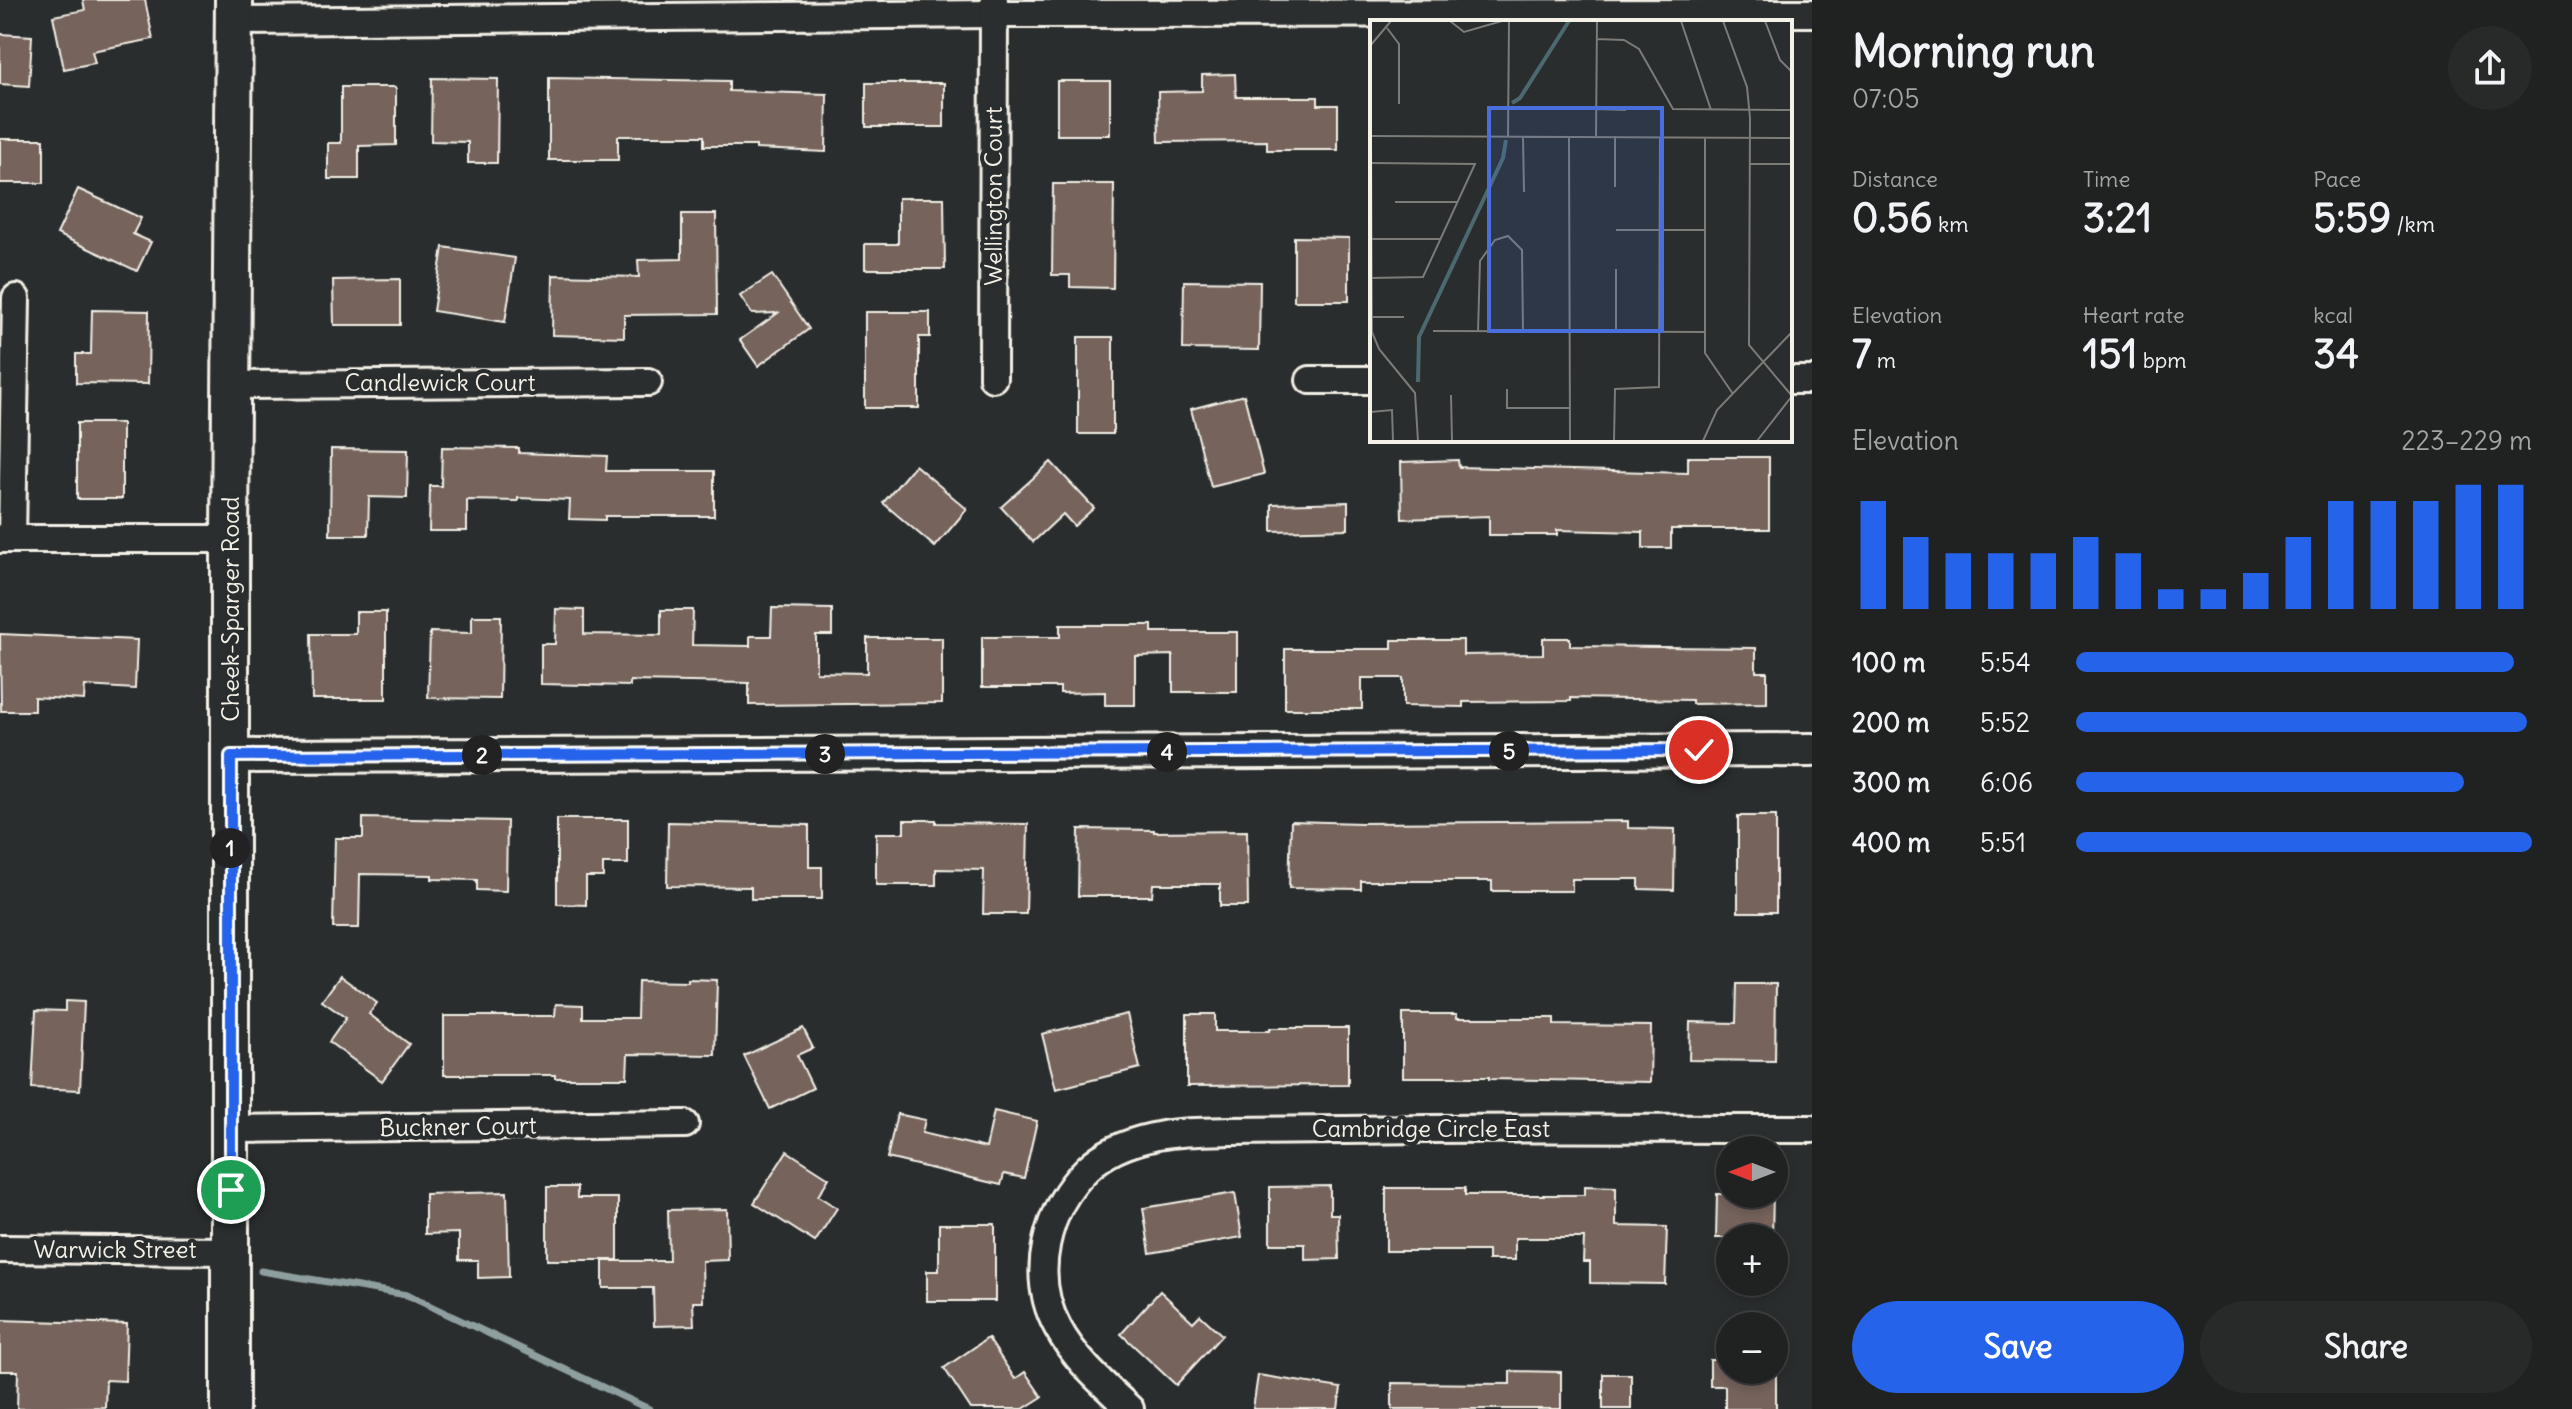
<!DOCTYPE html>
<meta charset="utf-8">
<style>
:root{--surface:#202222;--page:#282a2a;--text:#f1f3f6;--muted:#a2a4a5;--line:#3d3f40;--accent:#2563eb}
body{margin:0;font-family:Delius,sans-serif;background:var(--page);color:var(--text);height:100vh;display:flex;flex-direction:column;font-size:30px;white-space:nowrap}
*{box-sizing:border-box;margin:0}
p{font-size:26px;color:var(--muted)}
.icon{flex:none;width:44px;height:44px;fill:none;stroke:currentColor;stroke-width:2;stroke-linecap:round;stroke-linejoin:round}
.map{position:relative;flex:1;overflow:hidden}
.details{display:flex;flex-direction:column;background:var(--surface);width:760px}
.details>*{flex:none}
.needle{width:52px;rotate:270deg}
.controls{position:absolute;left:1716px;top:1136px;display:grid;gap:16px}
.controls a{display:grid;place-items:center;width:72px;height:72px;border-radius:50%;background:var(--surface);box-shadow:0 4px 12px #0003,0 0 0 2px var(--line);font-size:40px}
.pin{position:absolute;display:grid;place-items:center;width:68px;height:68px;color:#fff;margin:-34px;border:4px solid #fff;border-radius:50%;box-shadow:0 2px 8px #0007}
.km{position:absolute;width:40px;height:40px;margin:-20px;border-radius:50%;background:#222;color:#fff;font-size:22px;line-height:40px;text-align:center}
.round{display:grid;place-items:center;flex:none;width:84px;height:84px;border-radius:42px;background:var(--page)}
.headline{display:flex;align-items:center;justify-content:space-between;height:136px;padding:0 40px}
h1{font-size:44px;font-weight:700;line-height:60px}
.metrics{display:grid;grid-template-columns:repeat(3,1fr);gap:12px;height:136px;padding:8px 40px}
.metrics div{display:grid;align-content:center}
.metrics b{font-size:40px;font-weight:700}
.metrics small{font-size:22px;font-weight:400}
.metrics p{font-size:22px}
.chart{height:224px;padding:16px 40px}
.chart p{display:flex;justify-content:space-between}
.chart svg{width:100%;height:144px;margin-top:8px;stroke:var(--accent);stroke-width:6}
.cta{display:flex;gap:16px;margin-top:auto;padding:16px 40px}
.cta a{flex:1;height:92px;border-radius:48px;background:var(--accent);color:#fff;font-size:32px;font-weight:700;line-height:92px;text-align:center}
.cta a+a{background:var(--page);color:var(--text)}
ul{padding:0 40px;list-style:none;font-size:26px}
li{display:grid;grid-template-columns:128px 96px 1fr;align-items:center;height:60px}
li i{height:20px;border-radius:10px;background:var(--accent)}
main{display:flex;flex:1;min-height:0}
.map>svg:first-child{display:block}
.lines{fill:none;stroke-linecap:round;stroke-linejoin:round}
.stream{stroke:#8f9fa0;stroke-width:7}
.building{fill:#75645c;stroke:#f4f1e8;stroke-width:2}
.minor-casing{stroke:#f4f1e8;stroke-width:32}
.tertiary-casing{stroke:#f4f1e8;stroke-width:38}
.secondary-casing{stroke:#f4f1e8;stroke-width:42}
.minor{stroke:#2a2d2e;stroke-width:26}
.tertiary{stroke:#2a2d2e;stroke-width:32}
.secondary{stroke:#2a2d2e;stroke-width:36}
.route-casing{stroke:#fff;stroke-width:16}
.route{stroke:#2563eb;stroke-width:10}
.labels{text-anchor:middle;stroke-width:8;stroke-linejoin:round;paint-order:stroke}
.street-label{font-size:24px;fill:#f4f1e8;stroke:#2a2d2e}
.inset-river{fill:none;stroke:#4c6970;stroke-width:4}
.inset-road{fill:none;stroke:#7b7b78;stroke-width:2}
.view{fill:#486fdb;fill-opacity:0.15;stroke:#486fdb;stroke-width:4}
.inset-edge{fill:none;stroke:#f4f1e8;stroke-width:4}
</style>
<main>
<div class="map">
<svg width="1812" height="1409" viewBox="0 0 1812 1409">
<rect width="100%" height="100%" fill="#2a2d2e"/>
<filter id="ink" filterUnits="userSpaceOnUse"><feTurbulence type="fractalNoise" baseFrequency=".0125" numOctaves="2"/><feDisplacementMap in="SourceGraphic" scale="16" xChannelSelector="R" yChannelSelector="G"/><feConvolveMatrix kernelMatrix="1 2 1 2 8 2 1 2 1" color-interpolation-filters="sRGB"/></filter>
<g filter="url(#ink)">
<g class="lines">
<path class="stream" d="M261 1271 407 1295 649 1409"/>
</g>
<g class="building">
<path d="M83 0H145L153 39 92 51 95 63 64 69 53 16 85 10Z"/>
<path d="M0 34 32 36 29 86 0 84Z"/>
<path d="M1235 74 1236 97H1318V105H1338V150H1267V141L1159 142 1158 92 1202 91V75Z"/>
<path d="M432 78 498 79 497 163H468V142L431 141Z"/>
<path d="M549 78 729 81V91L827 94 826 152 756 149V146H704V136H618V160H549Z"/>
<rect x="1057" y="81" width="53" height="54"/>
<rect x="866" y="83" width="78" height="44"/>
<path d="M341 87H396V145L359 146V179H328V143H341Z"/>
<rect x="0" y="139" width="44" height="44"/>
<path d="M1053 184H1114L1113 288 1070 287V275H1052Z"/>
<path d="M78 189 141 218 133 234 151 242 137 271 57 234Z"/>
<path d="M898 198H944L945 269H865V244H898Z"/>
<path d="M682 214H716L717 314 624 315V337L552 335 553 275 639 277 638 260 682 259Z"/>
<path d="M1294 237 1349 238V301H1294Z"/>
<path d="M443 247 515 258 505 322 433 311Z"/>
<path d="M772 275 809 329 758 366 740 340 778 313 752 314 740 296Z"/>
<path d="M400 279V325H334L333 280Z"/>
<path d="M1184 281 1260 282 1259 350 1183 349Z"/>
<path d="M92 310 149 311 148 384 76 383V354H91Z"/>
<path d="M865 312H930V337H919V408H865Z"/>
<rect x="1078" y="337" width="35" height="97"/>
<path d="M1244 395 1264 474 1211 487 1191 409Z"/>
<rect x="77" y="423" width="45" height="76"/>
<path d="M442 447 519 448V453L607 456 606 471H714V516H605V520L569 519 570 500 518 498V501L467 500V531H429L430 486H441Z"/>
<path d="M331 449 408 450 407 498 369 497 368 535H330Z"/>
<path d="M1688 457H1769V529H1671V548H1643V532L1557 530V535H1489V516L1402 519 1401 462 1458 460 1459 467 1688 473Z"/>
<path d="M1051 462 1094 508 1074 526 1063 514 1033 542 1001 507Z"/>
<path d="M915 465 967 509 935 547 883 503Z"/>
<path d="M1348 502V529L1272 531V504Z"/>
<path d="M772 608 832 609V635H816V672L867 673V638H942V703L749 705V683L630 681V686L541 684V644H555L556 609 584 610V634L661 635V610H693L692 645 750 646V636H771Z"/>
<path d="M356 612H386V699H312L311 634H356Z"/>
<path d="M472 616H501L500 699 428 698 430 632 472 633Z"/>
<path d="M1060 625H1152V632H1237V692H1173V655L1135 656V705H1105V692L1060 693V687H982V637H1060Z"/>
<path d="M0 634 137 640 135 689 85 686 84 700 34 697V711H1Z"/>
<path d="M1543 638H1570V646L1756 648V672H1767V703L1692 704V700L1571 698V701L1463 702V707L1403 706V678H1362V709H1285V649H1392V640H1463V655L1543 654Z"/>
<rect x="1738" y="816" width="38" height="96"/>
<path d="M363 818 507 821 506 891 477 890V880L432 879V875L360 874 359 928H333L335 838H363Z"/>
<path d="M557 819H628V864H603V877H586V905L557 904Z"/>
<path d="M904 820H936V823L1028 824 1026 914H983L984 870 936 869V885H876V833H904Z"/>
<path d="M1291 821 1362 823 1628 821V828L1675 829 1674 890 1639 889V879H1572V891H1492V881H1361V889L1289 888Z"/>
<path d="M668 822 809 825V867H822V899H751V887L667 886Z"/>
<path d="M1079 829 1154 830V832L1247 831 1248 906H1220V884H1153L1152 896H1078Z"/>
<path d="M340 976 377 1003 369 1014 409 1044 382 1081 329 1042 346 1018 322 1001Z"/>
<path d="M688 979 717 980 715 1055 628 1054 627 1078H555V1075H444V1016H555L556 1004 583 1005V1018H637L638 981 688 982Z"/>
<path d="M1737 984H1776L1775 1061 1689 1060 1690 1022 1736 1023Z"/>
<path d="M65 1001 84 1002 80 1090 32 1088 36 1010 65 1011Z"/>
<path d="M1127 1014 1140 1068 1056 1089 1042 1034Z"/>
<path d="M1187 1014H1215V1031H1270V1028H1348V1085L1187 1086Z"/>
<path d="M1403 1014H1457V1018H1554V1025L1651 1026 1650 1082 1489 1079V1077H1403Z"/>
<path d="M803 1028 813 1048 797 1055 813 1088 770 1109 744 1056Z"/>
<path d="M994 1111 1037 1121 1024 1178 1004 1174 1001 1185 887 1158 897 1114 925 1120 922 1133 986 1148Z"/>
<path d="M787 1151 829 1178 818 1196 837 1208 815 1242 754 1203Z"/>
<path d="M1330 1186V1214H1338L1339 1259 1305 1260V1244H1270V1187Z"/>
<path d="M1585 1186 1616 1187V1226L1667 1227 1665 1284 1590 1283V1262H1583L1584 1238H1515V1260H1488V1251H1386V1188H1465V1195H1585Z"/>
<path d="M547 1187H577V1198H618V1260H547Z"/>
<path d="M507 1192 509 1277 478 1278V1260H459V1233L425 1234V1194Z"/>
<path d="M1235 1193 1242 1237 1150 1253 1143 1208Z"/>
<path d="M1717 1194H1773L1772 1238H1716Z"/>
<path d="M727 1209 728 1260 702 1261 703 1302H693L694 1325 654 1326 653 1288H603V1261H669L668 1210Z"/>
<path d="M939 1224H995V1301H927V1271H939Z"/>
<path d="M1160 1291 1193 1322 1200 1315 1222 1335 1176 1385 1121 1334Z"/>
<path d="M0 1320 127 1324 125 1381 106 1380 105 1407 17 1409 18 1371H0Z"/>
<path d="M988 1338 1015 1379 1025 1372 1042 1397 1023 1409H971L944 1368Z"/>
<path d="M1710 1360H1730V1370H1776V1409H1725V1386H1710Z"/>
<path d="M1510 1371 1561 1372V1409H1392V1383L1510 1384Z"/>
<rect x="1603" y="1374" width="28" height="35"/>
<path d="M1258 1375 1341 1388 1338 1409H1253Z"/>
</g>
<g class="lines">
<defs>
<g id="minor">
<path d="M234 21 994 14 1812 13"/>
<path d="M993 378 994 0"/>
<path d="M1310 380H1372"/>
<path d="M1790 380H1812"/>
<path d="M232 385 648 382"/>
<path d="M0 539H230"/>
<path d="M12 539 16 298"/>
<path d="M231 1129 685 1124"/>
<path d="M0 1249 230 1251"/>
<path d="M1130 1409C1104 1385 1075 1360 1058 1328 1029 1276 1046 1208 1088 1168 1105 1152 1130 1142 1153 1137 1177 1131 1206 1132 1231 1131 1269 1131 1308 1130 1346 1130 1501 1127 1657 1129 1812 1129"/>
</g>
<path id="tertiary" d="M231 756 1812 750"/>
<path id="secondary" d="M230 1409V539L234 0"/>
</defs>
<use href="#minor" class="minor-casing"/>
<use href="#tertiary" class="tertiary-casing"/>
<use href="#secondary" class="secondary-casing"/>
<use href="#minor" class="minor"/>
<use href="#tertiary" class="tertiary"/>
<use href="#secondary" class="secondary"/>
</g>
</g>
<g class="lines" filter="url(#ink)">
<defs>
<path id="route" d="M231 1190V756L1699 750"/>
</defs>
<use href="#route" class="route-casing"/>
<use href="#route" class="route"/>
</g>
<g class="labels">
<g class="street-label">
<text transform="translate(994 196) rotate(-90)" y="8">Wellington Court</text>
<text x="440" y="391">Candlewick Court</text>
<text transform="translate(231 609) rotate(-90)" y="8">Cheek-Sparger Road</text>
<text transform="translate(458 1127) rotate(-1)" y="8">Buckner Court</text>
<text x="1431" y="1137">Cambridge Circle East</text>
<text x="115" y="1258">Warwick Street</text>
</g>
</g>
<g transform="translate(1370 20)">
<rect width="422" height="422" fill="#2a2d2e"/>
<path class="inset-river" d="M142 83 150 78 199 1M48 362 49 317 133 138 136 120"/>
<path class="inset-road" d="M80 1 94 12 132 1M311 1 341 90M353 1 377 67 380 98 379 325 422 376M395 1 410 40 422 52M17 8 29 24V84M226 19 254 20 269 29 303 89 422 90M0 26 21 1M226 89 256 90M0 116 422 118M1 116 2 312 9 329 45 373 48 421M138 116 139 1M226 116 227 1M245 116V167M153 117 154 172M199 117 200 421M335 118V333L363 374M0 143 105 144 53 257 1 258M379 144H422M25 182H88M246 210H335M1 219H70M246 249V313M1 297H34M63 311 335 312M108 312 110 241 125 220 138 216 152 230 153 312M137 369V388H200M81 375 82 421M0 392 22 390 23 421M244 421 245 369 289 367 290 117M333 421 347 390 422 312M387 421 422 376"/>
<path class="view" d="M119 88H292V311H119Z"/>
<rect width="422" height="422" class="inset-edge"/>
</g>
</svg>
<div class="controls">
<a><svg class="needle" viewBox="-14 -14 28 28"><path d="M0-13l5 13h-10z" fill="#e53935"/><path d="M0 13l5-13h-10z" fill="#a2a4a5"/></svg></a>
<a>+</a>
<a>−</a>
</div>
<div class="pin" style="left:231px;top:1190px;background:#1e9e55"><svg class="icon" aria-label="arrive" viewBox="0 0 24 24"><path d="M6 21V4h12l-3 4 3 4H6"/></svg></div>
<div class="pin" style="left:1699px;top:750px;background:#d93025"><svg class="icon" aria-label="check" viewBox="0 0 24 24"><path d="M5 12l5 5 9-10"/></svg></div>
<b class="km" style="left:230px;top:848px">1</b>
<b class="km" style="left:482px;top:755px">2</b>
<b class="km" style="left:825px;top:754px">3</b>
<b class="km" style="left:1167px;top:752px">4</b>
<b class="km" style="left:1509px;top:751px">5</b>
</div>
<section class="details">
<div class="headline"><div><h1>Morning run</h1><p>07:05</p></div><a class="round"><svg class="icon" aria-label="share" viewBox="0 0 24 24"><path d="M12 15V3M7 8l5-5 5 5M5 13v7h14v-7"/></svg></a></div>
<div class="metrics">
<div><p>Distance</p><b>0.56<small> km</small></b></div>
<div><p>Time</p><b>3:21</b></div>
<div><p>Pace</p><b>5:59<small> /km</small></b></div>
</div>
<div class="metrics">
<div><p>Elevation</p><b>7<small> m</small></b></div>
<div><p>Heart rate</p><b>151<small> bpm</small></b></div>
<div><p>kcal</p><b>34</b></div>
</div>
<div class="chart"><p><span>Elevation</span>223–229 m</p>
<svg viewBox="0 0 160 44" preserveAspectRatio="none"><path d="M5 44V11M15 44V22M25 44V27M35 44V27M45 44V27M55 44V22M65 44V27M75 44V38M85 44V38M95 44V33M105 44V22M115 44V11M125 44V11M135 44V11M145 44V6M155 44V6"/></svg>
</div>
<ul>
<li><b>100 m</b>5:54<i style="width:96%"></i></li>
<li><b>200 m</b>5:52<i style="width:99%"></i></li>
<li><b>300 m</b>6:06<i style="width:85%"></i></li>
<li><b>400 m</b>5:51<i style="width:100%"></i></li>
</ul>
<div class="cta"><a>Save</a><a>Share</a></div>
</section>
</main>
